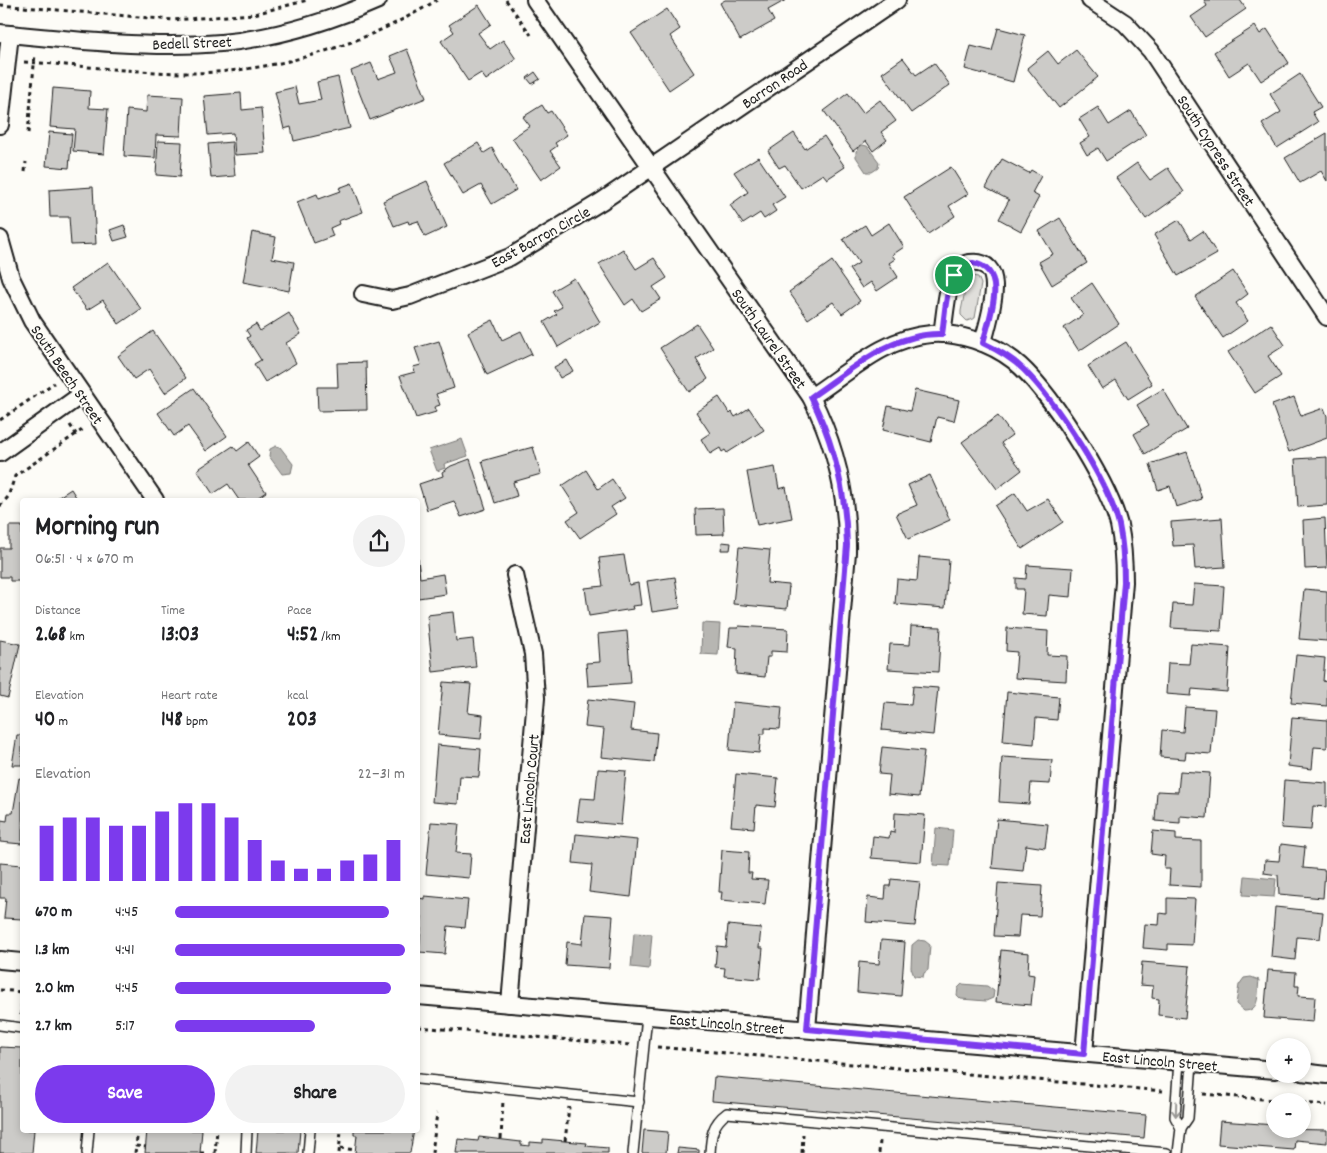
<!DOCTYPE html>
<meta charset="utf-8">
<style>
:root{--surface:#fff;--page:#f2f2f2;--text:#202124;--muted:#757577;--accent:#7c3aed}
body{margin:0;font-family:Dekko,sans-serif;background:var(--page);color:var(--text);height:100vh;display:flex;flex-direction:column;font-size:19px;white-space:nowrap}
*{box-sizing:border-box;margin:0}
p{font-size:16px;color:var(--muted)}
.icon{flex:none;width:28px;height:28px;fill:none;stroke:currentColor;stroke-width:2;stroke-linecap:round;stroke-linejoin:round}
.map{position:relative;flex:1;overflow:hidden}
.panel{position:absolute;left:20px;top:498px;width:400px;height:635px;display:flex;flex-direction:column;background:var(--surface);border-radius:5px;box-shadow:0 2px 8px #0003}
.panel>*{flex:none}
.buttons{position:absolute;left:1266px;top:1038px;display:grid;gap:10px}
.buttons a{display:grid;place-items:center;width:45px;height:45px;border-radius:50%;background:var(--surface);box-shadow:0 2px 8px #0003;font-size:25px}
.pin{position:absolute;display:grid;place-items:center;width:42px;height:42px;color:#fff;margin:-21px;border:2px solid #fff;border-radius:50%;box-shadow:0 1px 5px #0007}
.round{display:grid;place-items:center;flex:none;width:52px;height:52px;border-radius:26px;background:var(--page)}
.overview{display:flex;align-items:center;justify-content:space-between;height:85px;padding:0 15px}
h1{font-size:28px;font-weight:700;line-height:38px}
.figures{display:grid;grid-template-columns:repeat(3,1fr);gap:8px;height:85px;padding:5px 15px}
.figures div{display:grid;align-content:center}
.figures b{font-size:21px;font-weight:700}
.figures small{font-size:14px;font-weight:400}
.figures p{font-size:14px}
.chart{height:140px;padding:10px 15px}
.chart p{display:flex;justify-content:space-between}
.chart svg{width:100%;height:90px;margin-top:5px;stroke:var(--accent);stroke-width:6}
.button{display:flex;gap:10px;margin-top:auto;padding:10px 15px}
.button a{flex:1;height:58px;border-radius:30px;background:var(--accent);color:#fff;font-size:20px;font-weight:700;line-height:58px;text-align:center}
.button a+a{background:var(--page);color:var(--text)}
ul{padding:0 15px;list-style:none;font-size:16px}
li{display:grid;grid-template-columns:80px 60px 1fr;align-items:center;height:38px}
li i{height:12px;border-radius:6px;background:var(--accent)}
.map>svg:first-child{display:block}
.green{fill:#e0dfdb;stroke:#7e7e7c}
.water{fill:#b7b6b2;stroke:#797876}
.building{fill:#cccbc8;stroke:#1c1c1c}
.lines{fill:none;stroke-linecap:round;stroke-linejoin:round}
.lane-casing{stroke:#1c1c1c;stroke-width:12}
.street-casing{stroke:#1c1c1c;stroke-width:20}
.path{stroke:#1c1c1c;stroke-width:3;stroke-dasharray:4 4;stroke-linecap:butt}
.lane{stroke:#fdfcf7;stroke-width:9}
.street{stroke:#fdfcf7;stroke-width:16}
.oneway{stroke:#989794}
.route-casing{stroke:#fff;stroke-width:10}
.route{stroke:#7c3aed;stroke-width:6}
.labels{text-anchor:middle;stroke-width:4;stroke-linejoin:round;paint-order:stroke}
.street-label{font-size:16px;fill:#1c1c1c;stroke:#fdfcf7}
</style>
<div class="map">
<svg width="1327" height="1153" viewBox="0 0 1327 1153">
<rect width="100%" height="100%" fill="#fdfcf7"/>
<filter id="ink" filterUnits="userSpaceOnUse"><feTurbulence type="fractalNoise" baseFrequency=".02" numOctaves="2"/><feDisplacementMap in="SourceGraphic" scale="10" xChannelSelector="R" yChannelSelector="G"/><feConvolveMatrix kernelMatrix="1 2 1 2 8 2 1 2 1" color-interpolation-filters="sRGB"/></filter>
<g filter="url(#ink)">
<path class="green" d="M971 276 978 277 981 284 975 318 967 321 961 315V311L967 281Z"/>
<g class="water">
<path d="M862 145 867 146 879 162 878 168 872 172H866L856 157V151Z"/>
<path d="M462 439 468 456 444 464 445 468 437 471 429 450Z"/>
<path d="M276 446 280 447 293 464 291 473 282 474 269 456 270 449Z"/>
<path d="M702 623 720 624 718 655 701 654Z"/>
<path d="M936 828 953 830 950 866 933 865Z"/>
<path d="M1245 876 1276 879 1274 897 1243 895Z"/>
<path d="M634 933 652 934 649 969 631 967Z"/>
<path d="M918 940 925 941 930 945 928 970 924 973 923 977 914 976 911 968 912 945Z"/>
<path d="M1251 977 1259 980C1257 993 1261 1011 1244 1011L1236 1004 1239 985 1244 978Z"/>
<path d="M962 984 987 986 994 991 993 998 986 1001 961 999 957 995 958 988Z"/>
</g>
<g class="building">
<path d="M725 0H786L768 10 774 21 740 40 720 3Z"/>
<path d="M1204 0H1240L1246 9 1205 37 1191 17 1207 6Z"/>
<path d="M479 5 491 24 478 33 490 49 503 40 516 59 486 80 481 73 468 81 441 41 454 32 449 25Z"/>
<path d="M667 9 680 29 670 36 694 73 669 90 631 33Z"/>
<path d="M1255 26 1260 34 1267 29 1289 63 1261 81 1249 63 1229 76 1214 52Z"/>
<path d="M998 28 1025 35 1013 82 965 69 971 46 992 51Z"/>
<path d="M407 49 426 98 370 120 351 71 371 63 378 79 397 72 390 56Z"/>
<path d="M1076 50 1098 77 1059 108 1027 68 1048 51 1058 64Z"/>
<path d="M903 58 916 75 934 63 950 85 911 113 882 73Z"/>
<path d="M535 72 540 79 532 84 527 78Z"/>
<path d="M1300 74 1321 107 1312 112 1318 122 1277 148 1262 124 1281 112 1270 94Z"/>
<path d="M338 77 350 128 294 141 291 127 284 129 275 92 295 87 299 104 321 100 317 82Z"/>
<path d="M53 88 90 91 89 108 108 109 104 154 73 151 75 129 50 127Z"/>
<path d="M241 93 242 110 261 108 265 153 235 155 233 133 208 135 204 96Z"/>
<path d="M848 93 863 113 880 100 896 121 881 132 887 140 873 151 866 141 853 151 824 111Z"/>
<path d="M147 95 183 97 181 136 156 135 155 158 124 156 127 110 146 112Z"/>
<path d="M542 105 547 113 551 111 567 135 555 143 557 146 550 151 561 166 541 180 512 138 530 126 523 117Z"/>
<path d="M1098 107 1109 125 1131 111 1146 135 1106 161 1098 148 1087 155 1080 143 1090 137 1079 119Z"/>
<path d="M49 132 72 134 69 168 46 166Z"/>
<path d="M794 133 805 149 824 136 845 167 827 179 823 174 801 188 785 165 779 168 768 151Z"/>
<path d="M1327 133V181L1321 171 1300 183 1285 158Z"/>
<path d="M158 141 182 142 180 177 156 175Z"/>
<path d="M232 142 235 176 211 178 208 144Z"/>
<path d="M478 143 484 153 492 148 516 190 492 204 481 185 463 195 444 163Z"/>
<path d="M758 157 785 197 772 205 776 211 764 219 760 213 743 224 730 205 748 192 734 172Z"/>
<path d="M1002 159 1029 173 1031 170 1041 176 1032 193 1039 197 1021 231 999 219 1009 200 986 188Z"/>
<path d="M1137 163 1150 180 1168 168 1184 192 1146 219 1116 178Z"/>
<path d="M951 167 968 194 949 206 955 216 928 234 904 197Z"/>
<path d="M427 181 447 227 425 237 418 221 409 224 408 221 394 226 383 201Z"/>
<path d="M352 183 363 212 338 221 339 224 330 228 333 236 314 243 297 202 317 194 319 199 341 191 339 188Z"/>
<path d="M93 187 96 244 71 245 69 217H50L49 190Z"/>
<path d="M1060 218 1087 263 1052 285 1039 262 1053 254 1039 231Z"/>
<path d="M1179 220 1191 239 1203 231 1217 254 1178 276 1154 235Z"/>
<path d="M889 223 904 247 892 255 895 259 889 263 898 277 877 291 871 282 862 288 849 269 859 263 843 239 865 225 871 235Z"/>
<path d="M124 225 128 237 114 241 110 230Z"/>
<path d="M252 232 276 237 272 258 294 262 289 291 243 282Z"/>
<path d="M623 249 636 269 654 258 667 278 653 287 661 299 641 311 633 299 625 305 599 264Z"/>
<path d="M832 261 860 301 842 314 833 302 808 319 789 292Z"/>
<path d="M108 262 141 309 119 324 103 300 87 310 71 288Z"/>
<path d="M1233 271 1248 294 1236 303 1248 321 1223 338 1195 297Z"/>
<path d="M574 278 600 322 558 347 544 322 557 314 554 311 562 307 552 291Z"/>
<path d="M1092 283 1119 324 1079 351 1064 328 1083 315 1071 298Z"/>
<path d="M289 313 301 334 286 343 296 363 265 382 254 364 261 360 247 338 250 336 246 330 256 324 260 331Z"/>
<path d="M493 320 502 340 521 331 532 354 487 375 468 332Z"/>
<path d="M697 324 713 348 696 359 708 379 689 392 660 348Z"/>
<path d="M1271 324 1285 345 1268 356 1281 376 1255 393 1228 352Z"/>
<path d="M153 331 186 378 165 393 149 369 134 379 118 356Z"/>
<path d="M439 341 454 388 436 394 440 405 434 407 436 412 416 418 400 376 415 372 413 367 421 365 415 348Z"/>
<path d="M1126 342 1152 384 1128 399 1116 380 1102 389 1088 366Z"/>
<path d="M567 360 573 371 560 378 554 367Z"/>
<path d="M366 362 367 410 318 411 317 387H338L337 363Z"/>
<path d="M194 388 227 436 206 451 188 426 174 436 158 413Z"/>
<path d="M1163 389 1187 429 1145 454 1134 434 1149 425 1137 405Z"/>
<path d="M915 390 959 400 954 421 937 417 931 442 883 430 888 406 910 411Z"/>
<path d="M719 397 730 414 732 412 735 417 749 408 764 430 727 453 725 450 722 452 720 448 710 454 701 439 710 433 696 412Z"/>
<path d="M1294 397 1301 416 1324 408 1327 416V438L1289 452 1272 405Z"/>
<path d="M998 416 1012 435 1001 443 1022 470 997 489 962 442Z"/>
<path d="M249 442 259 457 248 465 266 492 254 500H239L228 484 213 494 197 470 233 446 237 451Z"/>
<path d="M533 447 541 474 513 482 517 496 495 503 482 461Z"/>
<path d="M1187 452 1202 499 1176 507 1170 486 1158 490 1150 464Z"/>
<path d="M1327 457V505L1298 507 1295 459Z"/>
<path d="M470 459 486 509 461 517 454 501 427 510 419 484 443 476 442 472 451 466Z"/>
<path d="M775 467 779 489 786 487 792 518 757 525 747 472Z"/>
<path d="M586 470 598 489 612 479 625 498 611 507 616 514 580 538 567 520 579 512 562 486Z"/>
<path d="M930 475 950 520 908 539 896 514 917 505 908 485Z"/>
<path d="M71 489 78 500H54Z"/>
<path d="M1015 493 1027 511 1048 499 1063 522 1022 549 995 506Z"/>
<path d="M723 508 724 534 696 535 695 509Z"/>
<path d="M1222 518 1225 567 1195 569 1193 545 1173 546 1171 522Z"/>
<path d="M1325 518 1327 568 1305 569 1303 520Z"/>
<path d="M9 526H22V581H10V577H0V548H9Z"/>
<path d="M722 542 731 543 730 550H721Z"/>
<path d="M739 547 770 550 767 583 789 585 787 609 733 604Z"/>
<path d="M624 555 629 585 638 583 641 605 632 606 633 609 589 616 585 588 603 586 599 558Z"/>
<path d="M919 557 949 560 945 608 895 604 897 579 917 581Z"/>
<path d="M418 559 420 578 443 574 446 594 418 598Z"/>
<path d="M1027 565 1073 568 1071 597 1049 595 1047 616 1022 614 1024 589H1016V578L1026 579Z"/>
<path d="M675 577 680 608 652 612 647 581Z"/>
<path d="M1194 584 1224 586 1221 631 1171 628 1173 604 1192 605Z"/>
<path d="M1304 589 1327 591V641L1299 639Z"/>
<path d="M453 612 456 641 473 639 476 667 433 672 427 615Z"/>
<path d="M739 626 788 629 787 652 771 651V657H767L765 677 736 674 737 648 728 647 730 628H738Z"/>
<path d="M911 626 941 627 938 672 888 669 890 644 910 645Z"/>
<path d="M1007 628 1048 631 1047 655 1067 656 1066 681 1015 678 1017 652 1006 651Z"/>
<path d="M627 631 631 683 588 686 586 663 600 662 598 634Z"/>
<path d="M0 640 20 644 8 698 0 696Z"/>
<path d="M1191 644 1230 647 1227 692 1192 689 1191 696 1166 694 1168 663 1189 664Z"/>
<path d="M1296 655 1325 658 1323 681 1327 682V706L1291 703Z"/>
<path d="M443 682 471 684 468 713 483 715 481 739 438 735Z"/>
<path d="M913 686 938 688 933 735 882 730 885 703 911 705Z"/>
<path d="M1007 692 1059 697 1057 720 1036 718 1034 744 1003 741Z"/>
<path d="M588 699 634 704 631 730 657 733 654 762 601 757 604 729 585 727Z"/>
<path d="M733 702 782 707 780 729 765 728V734H761L759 753 729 750Z"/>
<path d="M1185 707 1215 709 1211 754 1186 752 1185 759 1160 757 1162 730 1183 732Z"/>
<path d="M1292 717 1327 720V748L1314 747 1312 769 1288 766Z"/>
<path d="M17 735H22V765H12Z"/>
<path d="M437 745 481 749 479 777 460 776 458 804 432 802Z"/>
<path d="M882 747 924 751 919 797 888 794 890 775 879 774Z"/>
<path d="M1002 757 1052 760 1050 784 1031 783 1029 804 999 802Z"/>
<path d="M598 769 626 771 621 825 577 821 580 798 595 799Z"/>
<path d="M1180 771 1210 773 1207 818 1180 816V823L1155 821 1157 791 1178 792Z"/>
<path d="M736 774 778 778 775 807 756 805 754 828 731 826Z"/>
<path d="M19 778 22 779V844L0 842 1 820 7 821 8 813H13Z"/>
<path d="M1284 780 1327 783V807L1313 806 1311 830 1281 828Z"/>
<path d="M895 813 925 815 921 862 871 858 873 836 889 838 890 832 894 833Z"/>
<path d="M997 819 1048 824 1045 848 1026 845 1023 871 992 868Z"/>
<path d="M431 822 459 824 456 853 471 854 469 878 426 874Z"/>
<path d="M1153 831 1176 833V840L1201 841V887L1169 885 1170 869H1164L1165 856 1151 854Z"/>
<path d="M576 834 637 840 631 897 589 892 592 865 573 863Z"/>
<path d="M1281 844 1305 847 1303 868 1325 870 1323 898 1279 894 1278 875 1264 873 1265 860 1279 861Z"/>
<path d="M722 850 749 852 748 873H752L751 879 768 880 765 904 721 900 722 892H719Z"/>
<path d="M0 863 22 865V919L4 918 6 898H0Z"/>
<path d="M891 879 920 882 915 926 866 922 868 897 885 899 886 886H890Z"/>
<path d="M998 883 1042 886 1040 916 1020 915 1018 937 994 936Z"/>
<path d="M425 896 468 900 465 928 448 926 445 954 419 952 422 916H418V898L425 899Z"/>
<path d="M1167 898 1195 899 1192 945 1168 944V950L1143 948 1145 924 1159 925 1160 913 1167 914Z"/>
<path d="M1275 907 1323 912 1320 939 1297 937 1295 960 1271 957Z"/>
<path d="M585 914 613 916 609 968 565 965 567 942 582 944Z"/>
<path d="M728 925 761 928 759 948H763L760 979 724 976 725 968 715 967 717 946 726 947Z"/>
<path d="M881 940 905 942 901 996 857 992 859 962 879 964Z"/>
<path d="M1001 950 1029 953 1028 974 1034 975 1031 1005 996 1002Z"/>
<path d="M1142 962 1190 966 1185 1018 1158 1015 1159 999 1152 998 1153 986 1140 985Z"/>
<path d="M1268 970 1296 972 1295 986H1299L1298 996 1315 997 1313 1022 1264 1018Z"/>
<path d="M0 1047 22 1048V1130H34L32 1153H0Z"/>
<path d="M714 1077 1146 1115 1144 1138 712 1101Z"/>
<path d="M1220 1121 1275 1125V1129L1327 1130V1143L1295 1140 1294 1150 1218 1144Z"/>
<path d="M147 1130H202L200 1153H145Z"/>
<path d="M258 1130H300L298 1153H256Z"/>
<path d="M354 1130H414L410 1153H355L357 1135H354Z"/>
<path d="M644 1130 668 1132 666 1153H642Z"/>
<path d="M479 1137 521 1142V1145L530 1146V1142L543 1143V1139L587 1143 586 1146 608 1148V1153H456L458 1139 478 1141Z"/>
<path d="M678 1148 699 1150V1153H677Z"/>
</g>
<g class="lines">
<defs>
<g id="lane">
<path d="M0 1025 22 1028"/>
<path d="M1179 1061 1175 1117 1181 1128 1188 1118 1192 1062"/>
<path d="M418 1079 639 1102"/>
<path d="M87 1153 89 1130"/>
<path d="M246 1153 247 1130"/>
<path d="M308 1153 310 1130"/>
<path d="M633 1153 647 1016"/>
<path d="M710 1153C711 1136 712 1124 727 1113L1167 1153"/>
<path d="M1178 1153 1181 1128"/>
</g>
<g id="street">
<path d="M535 0 811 397C836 446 848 497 847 552L807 1029"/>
<path d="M1090 0 1125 23 1151 51 1327 317"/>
<path d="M0 33C69 40 151 49 221 43 275 38 328 22 378 0"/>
<path d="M0 125 10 34"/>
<path d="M0 239 11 278 32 321 155 500"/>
<path d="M363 294 392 300 410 296 510 257 602 201 897 0"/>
<path d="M942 334C945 316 946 294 952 277 955 270 962 264 970 263 1012 258 987 323 983 343"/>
<path d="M811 397C848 373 885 337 931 334 959 332 991 343 1013 360 1048 387 1108 482 1119 525 1123 544 1124 562 1124 582L1084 1054"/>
<path d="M0 453 81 395"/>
<path d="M0 960 22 962"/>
<path d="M418 996 1275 1070"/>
<path d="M510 1004 536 698 533 654 515 575"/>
<path d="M1302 1072 1327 1075"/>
</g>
</defs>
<use href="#lane" class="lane-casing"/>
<use href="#street" class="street-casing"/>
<g class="path">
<path d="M506 0 531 35"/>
<path d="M0 5 173 20 254 14 308 0"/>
<path d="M24 62C80 65 135 73 191 73 277 72 364 45 437 0"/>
<path d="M28 133 35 54"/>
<path d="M25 172 26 162"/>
<path d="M0 420 54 383"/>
<path d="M70 425 76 434"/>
<path d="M0 506 8 497 15 476 85 428"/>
<path d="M0 990 22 992"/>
<path d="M21 1015 22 993"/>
<path d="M418 1027 630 1045"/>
<path d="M657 1047 1163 1091"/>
<path d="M1203 1094 1285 1101"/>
<path d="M1302 1103 1327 1105"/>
<path d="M138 1130 136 1146 146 1147"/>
<path d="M501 1139 503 1100"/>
<path d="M565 1141 569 1107"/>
<path d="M340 1148 355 1150"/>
<path d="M135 1153 136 1146"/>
<path d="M200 1153H204"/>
<path d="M215 1153 217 1130"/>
<path d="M339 1153 341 1130"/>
<path d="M432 1153 437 1113"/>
<path d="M802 1153 803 1134"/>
<path d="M879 1153 880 1141"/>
</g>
<use href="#lane" class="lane"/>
<use href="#street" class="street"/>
</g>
<defs><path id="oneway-shaft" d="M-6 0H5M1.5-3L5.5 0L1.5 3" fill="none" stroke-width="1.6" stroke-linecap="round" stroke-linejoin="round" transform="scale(1.25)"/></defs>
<use class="oneway" href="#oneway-shaft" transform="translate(1176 1109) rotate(92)"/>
</g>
<g class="lines" filter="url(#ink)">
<defs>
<path id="route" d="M973 263C1010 270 989 318 983 343 998 350 1012 358 1024 370 1056 402 1108 481 1119 525 1123 544 1124 562 1124 582L1084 1054 807 1029 847 545C846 492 835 445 811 397 851 370 892 332 942 334 946 311 944 267 973 263Z"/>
</defs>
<use href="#route" class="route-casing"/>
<use href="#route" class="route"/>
</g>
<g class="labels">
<g class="street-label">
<text transform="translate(192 42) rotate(-2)" y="6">Bedell Street</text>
<text transform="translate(774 83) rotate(-34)" y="6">Barron Road</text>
<text transform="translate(1217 150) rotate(57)" y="6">South Cypress Street</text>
<text transform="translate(540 236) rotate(-29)" y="6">East Barron Circle</text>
<text transform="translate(770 338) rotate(55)" y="6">South Laurel Street</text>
<text transform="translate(68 374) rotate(56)" y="6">South Beech Street</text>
<text transform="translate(528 789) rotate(-85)" y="6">East Lincoln Court</text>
<text transform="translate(727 1023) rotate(5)" y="6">East Lincoln Street</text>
<text transform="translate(1160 1060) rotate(5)" y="6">East Lincoln Street</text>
</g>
</g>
</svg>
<div class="buttons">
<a>+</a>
<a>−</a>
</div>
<div class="pin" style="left:954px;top:275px;background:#1e9e55"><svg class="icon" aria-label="arrive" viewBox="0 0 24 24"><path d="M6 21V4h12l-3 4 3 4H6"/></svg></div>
<section class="panel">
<div class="overview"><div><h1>Morning run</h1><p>06:51 · 4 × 670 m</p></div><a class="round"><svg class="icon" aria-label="share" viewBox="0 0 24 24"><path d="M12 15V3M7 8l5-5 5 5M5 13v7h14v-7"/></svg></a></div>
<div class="figures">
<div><p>Distance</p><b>2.68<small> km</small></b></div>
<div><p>Time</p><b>13:03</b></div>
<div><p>Pace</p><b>4:52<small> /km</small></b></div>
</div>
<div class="figures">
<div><p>Elevation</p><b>40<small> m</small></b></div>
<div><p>Heart rate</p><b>148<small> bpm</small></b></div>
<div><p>kcal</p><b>203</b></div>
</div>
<div class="chart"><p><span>Elevation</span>22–31 m</p>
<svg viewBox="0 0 160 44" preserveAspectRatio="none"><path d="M5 44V17M15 44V13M25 44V13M35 44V17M45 44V17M55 44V10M65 44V6M75 44V6M85 44V13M95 44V24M105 44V34M115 44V38M125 44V38M135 44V34M145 44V31M155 44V24"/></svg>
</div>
<ul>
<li><b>670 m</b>4:45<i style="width:93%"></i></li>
<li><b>1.3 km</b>4:41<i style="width:100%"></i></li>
<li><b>2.0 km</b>4:45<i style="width:94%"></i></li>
<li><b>2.7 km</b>5:17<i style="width:61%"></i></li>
</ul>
<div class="button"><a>Save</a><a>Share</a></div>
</section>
</div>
